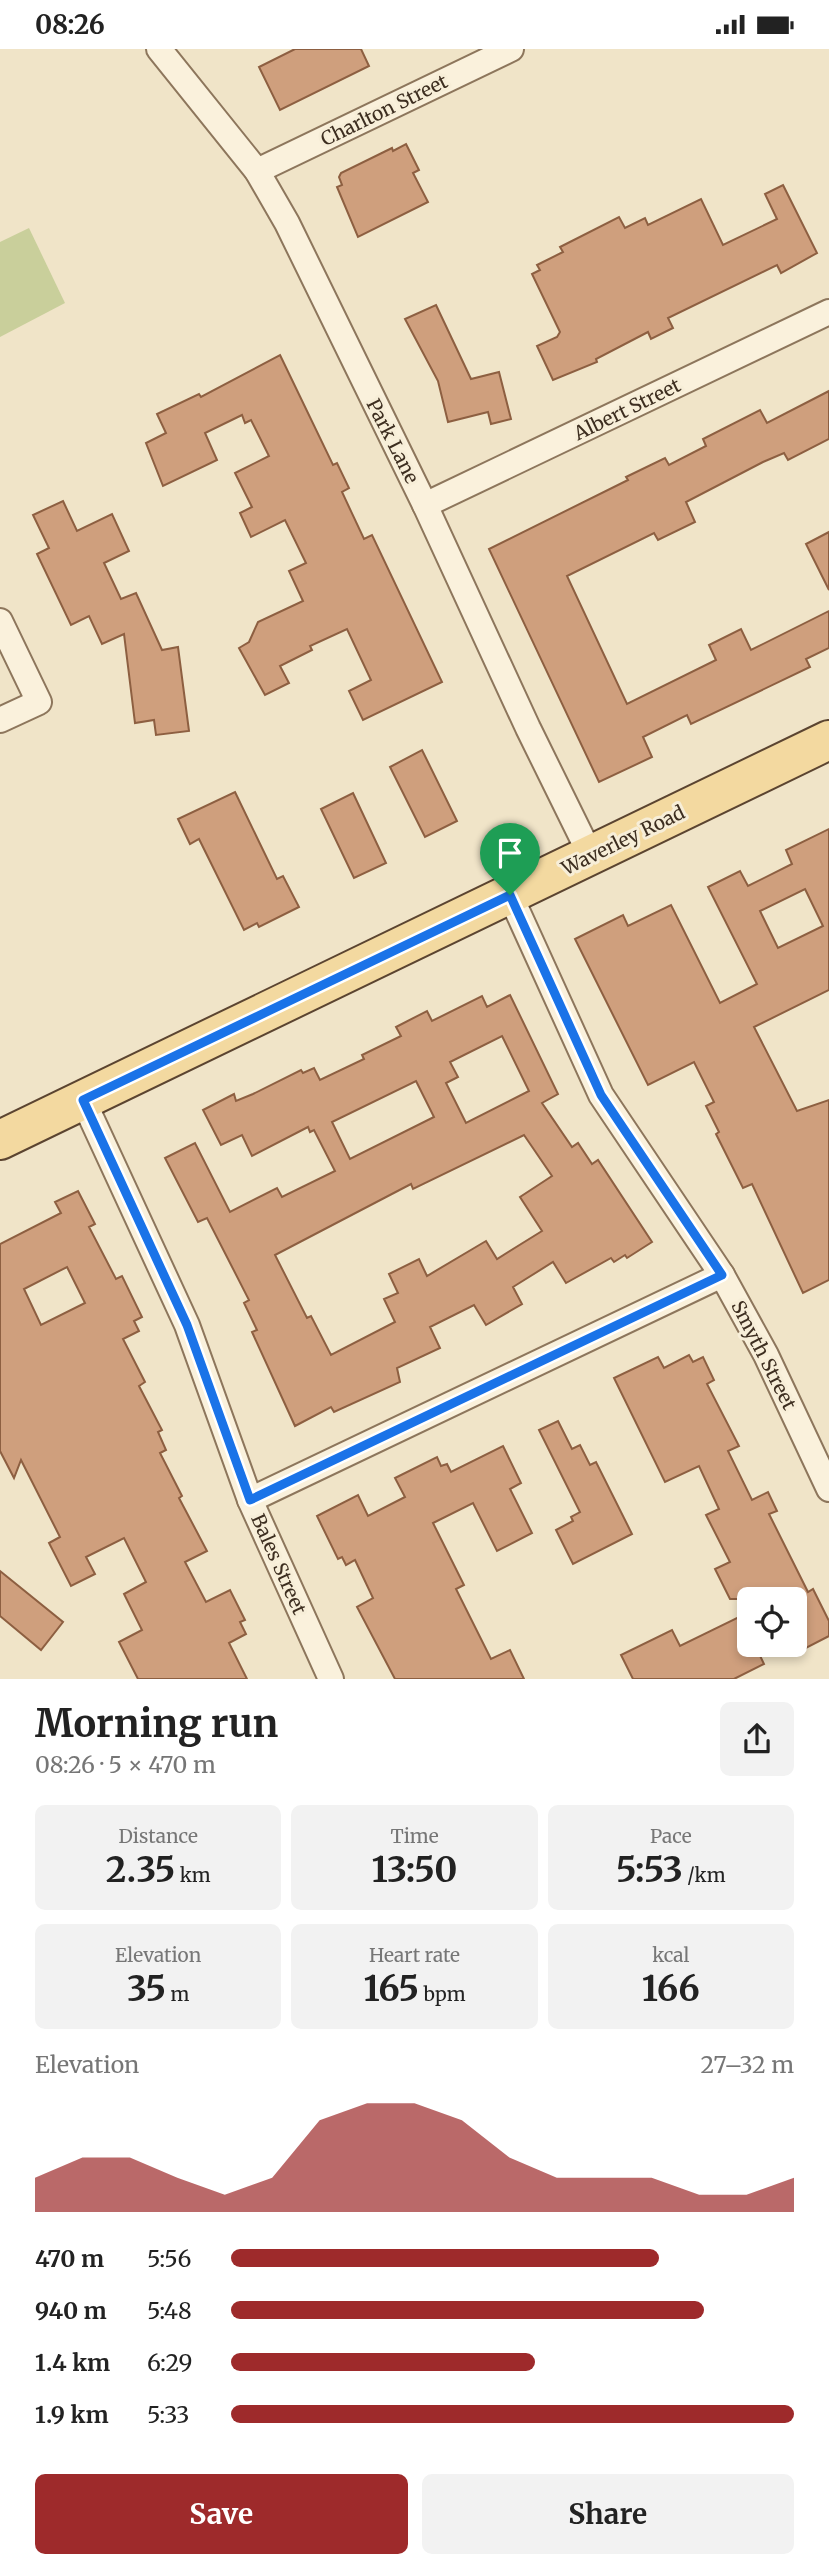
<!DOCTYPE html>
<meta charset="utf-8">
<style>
:root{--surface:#fff;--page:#f2f2f2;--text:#222;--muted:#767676;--accent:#9e2a2b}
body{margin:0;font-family:Merriweather,serif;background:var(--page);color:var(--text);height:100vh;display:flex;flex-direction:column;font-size:26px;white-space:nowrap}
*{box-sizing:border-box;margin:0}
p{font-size:23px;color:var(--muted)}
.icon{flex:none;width:38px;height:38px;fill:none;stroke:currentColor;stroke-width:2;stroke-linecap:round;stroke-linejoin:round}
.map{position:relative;height:1630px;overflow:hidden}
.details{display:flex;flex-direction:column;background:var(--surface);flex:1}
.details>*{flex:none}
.buttons{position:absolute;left:737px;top:1538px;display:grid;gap:14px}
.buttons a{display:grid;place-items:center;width:70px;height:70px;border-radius:10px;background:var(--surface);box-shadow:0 4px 10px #0003;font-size:35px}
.pin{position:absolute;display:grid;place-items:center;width:60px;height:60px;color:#fff;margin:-72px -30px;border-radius:50% 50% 50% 0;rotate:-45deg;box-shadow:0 0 7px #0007}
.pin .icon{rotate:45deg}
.round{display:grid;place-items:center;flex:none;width:74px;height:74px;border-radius:10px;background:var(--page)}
.headline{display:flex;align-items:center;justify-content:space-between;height:119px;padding:0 35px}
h1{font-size:38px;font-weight:700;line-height:52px}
.stats{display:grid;grid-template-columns:repeat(3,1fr);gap:10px;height:119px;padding:7px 35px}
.stats div{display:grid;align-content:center;border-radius:10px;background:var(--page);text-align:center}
.stats b{font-size:35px;font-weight:700}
.stats small{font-size:19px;font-weight:400}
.stats p{font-size:19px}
.chart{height:196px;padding:14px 35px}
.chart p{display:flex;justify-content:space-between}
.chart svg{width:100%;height:126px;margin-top:7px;fill:var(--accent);opacity:.7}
.cta{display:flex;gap:14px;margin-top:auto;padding:14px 35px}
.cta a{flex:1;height:80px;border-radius:10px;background:var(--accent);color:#fff;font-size:28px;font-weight:700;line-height:80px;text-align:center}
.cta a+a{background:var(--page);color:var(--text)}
ul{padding:0 35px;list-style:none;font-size:23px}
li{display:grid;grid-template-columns:112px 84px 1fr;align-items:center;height:52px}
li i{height:18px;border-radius:9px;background:var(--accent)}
.status{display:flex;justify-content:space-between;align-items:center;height:49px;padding:0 35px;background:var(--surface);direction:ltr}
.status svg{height:19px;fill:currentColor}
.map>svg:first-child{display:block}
.green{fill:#c9cf9b}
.building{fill:#cf9f7d;stroke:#8d5f41;stroke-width:2;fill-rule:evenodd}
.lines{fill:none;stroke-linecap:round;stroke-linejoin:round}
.minor-casing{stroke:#8d765c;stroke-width:28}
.primary-casing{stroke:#5b4430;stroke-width:42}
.minor{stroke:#faf1dc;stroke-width:24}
.primary{stroke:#f3d9a0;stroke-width:38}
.route-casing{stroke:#fff;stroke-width:14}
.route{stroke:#1a73e8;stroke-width:9}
.labels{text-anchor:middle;stroke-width:6;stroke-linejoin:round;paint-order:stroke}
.street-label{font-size:19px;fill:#3d2e20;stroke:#f7eed8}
</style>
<div class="status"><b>08:26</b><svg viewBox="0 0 49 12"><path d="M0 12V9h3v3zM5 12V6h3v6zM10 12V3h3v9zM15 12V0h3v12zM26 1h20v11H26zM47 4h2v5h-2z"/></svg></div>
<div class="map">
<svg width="829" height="1630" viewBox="0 0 829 1630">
<rect width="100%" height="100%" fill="#f0e4c8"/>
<path class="green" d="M29 179 65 254 0 288V193Z"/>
<g class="building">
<path d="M295 0H361L369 17 280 61 259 18Z"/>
<path d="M406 95 419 121 413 124 428 153 358 188 337 138 342 136 339 128 341 124 392 99 393 102Z"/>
<path d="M783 136 817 204 781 224 777 216 668 269 673 279 651 290 648 283 596 310 597 313 553 331 537 297 557 288 560 283 532 225 540 221 537 216 563 203 560 198 619 168 625 179 645 169 648 176 701 150 723 196 777 170 765 145Z"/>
<path d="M436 256 471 330 499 323 511 370 491 375 488 363 448 373 438 332 405 270Z"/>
<path d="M280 306 333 416 337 414 349 439 342 443 364 490 372 486 442 633 363 671 349 642 371 631 347 580 310 597 312 601 280 617 289 634 265 646 239 599 249 593 258 573 303 552 289 522 306 514 285 471 251 488 240 464 252 458 235 424 269 407 251 371 245 374 242 366 205 384 217 411 163 437 146 394 166 384 157 365 199 345 201 348Z"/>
<path d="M829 342V390L788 411 784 404 763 413 686 453 695 473 658 491 654 484 567 527 627 655 716 611 709 596 741 580 751 601 829 562V599L806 610 810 618 691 675 687 666 643 688 652 708 599 733 489 500 628 431 626 428 665 409 669 416 706 397 703 390 760 361 767 374Z"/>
<path d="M63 452 77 482 112 465 129 502 104 514 121 550 136 544 162 601 178 598 189 682 156 686 154 671 135 674 124 585 102 595 89 567 71 576 37 505 49 499 33 466Z"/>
<path d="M829 483V541L806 495Z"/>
<path d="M422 701 457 772 425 788 390 718Z"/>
<path d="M235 743 277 830 283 827 299 858 259 878 257 874 244 881 199 790 190 795 178 770Z"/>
<path d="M353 744 386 814 354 829 321 760Z"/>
<path d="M829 780V941L754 978 797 1062 829 1051V1231L803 1244 752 1135 743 1139 716 1085 719 1083 706 1057 714 1053 694 1013 648 1036 575 890 623 866 628 877 671 856 720 954 757 935 708 838 740 822 748 837 792 815 786 801ZM805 840 823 877 778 899 760 862Z"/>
<path d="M510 946 558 1045 542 1054 572 1098 578 1094 592 1115 598 1111 652 1193 627 1209 625 1206 614 1213 611 1209 566 1234 553 1213 513 1238 522 1255 486 1276 474 1256 430 1278 440 1299 397 1319 400 1333 334 1363 331 1358 295 1377 252 1283 257 1281 244 1254 249 1251 207 1169 198 1173 165 1109 195 1094 230 1163 277 1139 282 1148 335 1122 314 1081 310 1083 308 1078 252 1107 242 1086 221 1096 203 1061 234 1045 236 1052 253 1045 301 1021 303 1024 314 1019 320 1031 364 1010 362 1006 401 987 396 978 427 962 432 972 482 947 487 958ZM502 987 529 1042 466 1074 446 1034 458 1028 450 1013ZM416 1032 434 1068 350 1110 332 1073ZM524 1086 552 1127 520 1148 542 1182 497 1210 486 1192 427 1227 419 1210 389 1225 398 1244 384 1250 395 1273 331 1306 311 1267 307 1269 275 1206 411 1135 413 1140Z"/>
<path d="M78 1142 95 1175 89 1178 116 1230 122 1227 142 1268 134 1272 139 1282 123 1290 145 1333 139 1337 162 1381 158 1383 166 1401 160 1404 182 1447 179 1449 207 1502 185 1513 206 1553 230 1541 245 1571 240 1573 246 1585 229 1594 247 1630H138L119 1593 142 1581 124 1545 146 1533 124 1489 86 1508 95 1525 71 1537 49 1494 60 1488 21 1411 14 1429 0 1402V1195L61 1164 55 1153ZM67 1218 85 1254 41 1276 24 1240Z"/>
<path d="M689 1306 693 1313 703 1308 714 1331 707 1335 739 1397 728 1402 752 1451 768 1443 777 1462 769 1465 808 1543 813 1540 829 1572V1587L804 1600 794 1581V1550H730L715 1520 730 1513 706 1466 719 1460 699 1417 665 1433 614 1329 658 1308 664 1319Z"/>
<path d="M558 1372 572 1400 580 1396 590 1416 596 1413 632 1485 573 1515 556 1481 573 1472 571 1468 580 1463 539 1381Z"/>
<path d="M503 1397 521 1434 510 1440 532 1484 497 1502 473 1454 433 1474 464 1536 456 1540 491 1610 510 1601 524 1630H395L357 1558 373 1549 355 1511 346 1516 342 1508 338 1510 317 1467 358 1446 368 1467 405 1448 395 1429 437 1408 441 1417 447 1415 451 1423Z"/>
<path d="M0 1522 63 1573 41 1601 0 1567Z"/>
<path d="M741 1567 749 1584V1596H755L764 1615 734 1630H633L621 1606 672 1581 680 1597Z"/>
</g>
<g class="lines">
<defs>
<g id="minor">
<path d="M159 0 257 122 287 174 425 456 528 679 591 807"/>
<path d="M257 122 511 0"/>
<path d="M425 456 829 263"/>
<path d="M0 572 39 653 0 671"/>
<path d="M510 846 601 1046 722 1226 766 1306 829 1440"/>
<path d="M83 1051 187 1276 250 1451 331 1630"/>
<path d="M250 1451 722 1226"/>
</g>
<path id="primary" d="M0 1091 829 691"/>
</defs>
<use href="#minor" class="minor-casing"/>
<use href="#primary" class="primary-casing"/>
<use href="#minor" class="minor"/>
<use href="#primary" class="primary"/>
</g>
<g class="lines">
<defs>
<path id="route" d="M510 846 601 1046 722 1226 250 1451 187 1276 83 1051Z"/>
</defs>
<use href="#route" class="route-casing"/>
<use href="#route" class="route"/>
</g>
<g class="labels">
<g class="street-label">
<text transform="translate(384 61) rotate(-26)" y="7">Charlton Street</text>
<text transform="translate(627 360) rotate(-26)" y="7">Albert Street</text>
<text transform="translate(393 392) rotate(63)" y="7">Park Lane</text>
<text transform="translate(623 791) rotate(-26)" y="7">Waverley Road</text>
<text transform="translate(764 1306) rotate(63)" y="7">Smyth Street</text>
<text transform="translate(279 1515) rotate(66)" y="7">Bales Street</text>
</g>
</g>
</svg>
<div class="buttons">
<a><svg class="icon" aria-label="locate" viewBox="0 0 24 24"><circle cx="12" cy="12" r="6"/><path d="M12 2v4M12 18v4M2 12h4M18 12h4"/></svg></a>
</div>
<div class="pin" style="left:510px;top:846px;background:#1e9e55"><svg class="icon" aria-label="arrive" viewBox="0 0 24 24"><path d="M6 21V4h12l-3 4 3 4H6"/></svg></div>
</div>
<section class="details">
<div class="headline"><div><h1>Morning run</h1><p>08:26 · 5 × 470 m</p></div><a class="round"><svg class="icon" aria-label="share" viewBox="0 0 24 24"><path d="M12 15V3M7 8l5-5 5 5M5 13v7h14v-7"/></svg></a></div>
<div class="stats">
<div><p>Distance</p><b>2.35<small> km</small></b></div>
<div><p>Time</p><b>13:50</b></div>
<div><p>Pace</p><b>5:53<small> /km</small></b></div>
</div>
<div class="stats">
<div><p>Elevation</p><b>35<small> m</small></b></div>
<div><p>Heart rate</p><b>165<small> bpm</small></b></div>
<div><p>kcal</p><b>166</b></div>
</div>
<div class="chart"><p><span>Elevation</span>27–32 m</p>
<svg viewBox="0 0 160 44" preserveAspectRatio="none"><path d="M0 44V32L10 25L20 25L30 32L40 38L50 32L60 12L70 6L80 6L90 12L100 25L110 32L120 32L130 32L140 38L150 38L160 32V44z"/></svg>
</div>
<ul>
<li><b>470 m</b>5:56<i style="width:76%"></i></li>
<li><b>940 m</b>5:48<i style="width:84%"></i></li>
<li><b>1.4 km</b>6:29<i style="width:54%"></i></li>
<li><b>1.9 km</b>5:33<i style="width:100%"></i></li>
</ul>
<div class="cta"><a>Save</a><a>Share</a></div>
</section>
